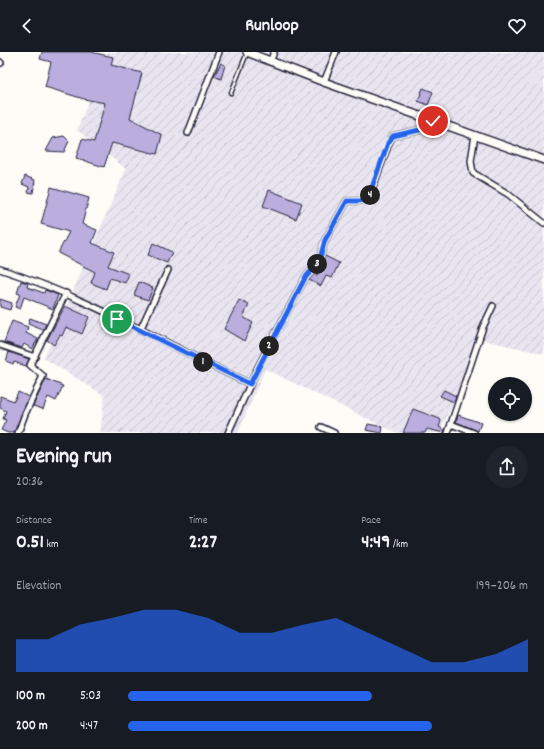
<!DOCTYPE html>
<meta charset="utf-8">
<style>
:root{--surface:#171b24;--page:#20242c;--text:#f1f3f6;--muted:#9ea1a6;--accent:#2563eb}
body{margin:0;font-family:Dekko,sans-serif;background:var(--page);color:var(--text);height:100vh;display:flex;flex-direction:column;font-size:15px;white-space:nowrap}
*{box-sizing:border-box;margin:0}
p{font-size:13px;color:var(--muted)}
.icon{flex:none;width:22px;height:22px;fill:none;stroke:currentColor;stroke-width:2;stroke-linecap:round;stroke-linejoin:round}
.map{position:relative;height:381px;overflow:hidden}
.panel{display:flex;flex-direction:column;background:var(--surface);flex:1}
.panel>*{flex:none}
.controls{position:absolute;left:488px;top:325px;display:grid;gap:8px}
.controls a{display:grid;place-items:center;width:44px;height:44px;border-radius:50%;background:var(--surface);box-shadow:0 1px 3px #0004;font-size:20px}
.pin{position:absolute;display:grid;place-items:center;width:34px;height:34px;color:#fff;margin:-17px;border:2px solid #fff;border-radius:50%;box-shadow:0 1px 4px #0007}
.km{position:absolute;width:20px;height:20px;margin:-10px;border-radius:50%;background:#222;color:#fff;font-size:11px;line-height:20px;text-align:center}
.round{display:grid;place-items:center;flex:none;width:42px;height:42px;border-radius:21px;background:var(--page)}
.summary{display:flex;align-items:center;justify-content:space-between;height:68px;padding:0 16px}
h1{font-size:22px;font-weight:800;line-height:30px}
.stats{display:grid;grid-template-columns:repeat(3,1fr);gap:6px;height:68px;padding:4px 16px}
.stats div{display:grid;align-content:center}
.stats b{font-size:20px;font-weight:800}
.stats small{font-size:11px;font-weight:400}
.stats p{font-size:11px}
.chart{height:112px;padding:8px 16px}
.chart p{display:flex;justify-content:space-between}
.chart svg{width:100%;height:72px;margin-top:4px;fill:var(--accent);opacity:.7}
ul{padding:0 16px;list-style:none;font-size:13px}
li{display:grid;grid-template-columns:64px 48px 1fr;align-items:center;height:30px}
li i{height:10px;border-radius:5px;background:var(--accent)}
header{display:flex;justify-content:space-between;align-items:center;height:52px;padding:0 16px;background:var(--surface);font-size:18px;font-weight:800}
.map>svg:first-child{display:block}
.industrial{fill:url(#industrial-furrows)}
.building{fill:#bbaedf;stroke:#22223b}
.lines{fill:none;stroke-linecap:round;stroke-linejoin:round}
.lane-casing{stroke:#22223b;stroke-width:5.5}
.street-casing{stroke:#22223b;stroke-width:8}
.secondary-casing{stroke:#22223b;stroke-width:10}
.lane{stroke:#fdfcf7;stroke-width:2.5}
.street{stroke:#fdfcf7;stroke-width:5}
.secondary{stroke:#fdfcf7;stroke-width:7}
.route-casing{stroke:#fff;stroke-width:8}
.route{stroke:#2563eb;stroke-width:5}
</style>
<header><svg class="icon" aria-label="back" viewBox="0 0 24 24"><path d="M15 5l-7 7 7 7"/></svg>Runloop<svg class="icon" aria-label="heart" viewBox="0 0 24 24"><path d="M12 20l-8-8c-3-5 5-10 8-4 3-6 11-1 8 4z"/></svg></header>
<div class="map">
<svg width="544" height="381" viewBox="0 0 544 381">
<defs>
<pattern id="industrial-furrows" width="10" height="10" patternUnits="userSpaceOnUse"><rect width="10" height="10" fill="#e9e5f0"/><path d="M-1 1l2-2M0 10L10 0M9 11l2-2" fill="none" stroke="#c8c4cf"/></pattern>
</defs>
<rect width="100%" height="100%" fill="#fdfcf7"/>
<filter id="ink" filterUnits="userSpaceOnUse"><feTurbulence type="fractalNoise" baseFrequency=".025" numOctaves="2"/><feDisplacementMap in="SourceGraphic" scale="8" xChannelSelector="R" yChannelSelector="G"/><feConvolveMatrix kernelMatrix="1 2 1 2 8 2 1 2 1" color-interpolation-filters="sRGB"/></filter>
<g filter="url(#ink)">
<path class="industrial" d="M108 0H544V302L483 288 439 381H397L265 317 238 381H100L105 344 44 306 126 117 77 78Z"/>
<g class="building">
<path d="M42 0H91L113 5 111 13 142 21 130 66 162 83 157 102 112 91 104 115 76 106 82 87 94 90 105 51 84 47 45 35 51 10 40 7Z"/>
<path d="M221 11 225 13 221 27 214 24Z"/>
<path d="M423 36 433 40 428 53 418 49Z"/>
<path d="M64 84 69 89 64 100 46 99 53 86Z"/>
<path d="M25 124 35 128 33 141 28 140 29 135 22 132Z"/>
<path d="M51 135 89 146 82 172 97 178 92 191 114 200 108 214 129 222 125 231 110 226 106 237 91 231 95 220 58 201 69 180 41 172Z"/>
<path d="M269 138 302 151 296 167 263 154Z"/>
<path d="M153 191 172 200 167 211 148 203Z"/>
<path d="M325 204 339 211 332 226 326 224 321 234 309 228 314 222 317 224Z"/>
<path d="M21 229 28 231 27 235 44 241 45 238 58 243 53 257 24 245 20 257 15 255 20 242 17 241Z"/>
<path d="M139 230 153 236 148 248 134 243Z"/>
<path d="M0 247 12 251 10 258 0 255Z"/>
<path d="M239 248 249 253 243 265 253 271 244 289 224 277Z"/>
<path d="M65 254 89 265 82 282 66 275 62 284 60 283 54 293 47 288Z"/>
<path d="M30 266 46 272 43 278 28 272Z"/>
<path d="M12 269 28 275 26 281 38 287 32 297 24 292 22 296 4 290Z"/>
<path d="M9 300 29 307 26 314 14 310 13 312 6 309Z"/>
<path d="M46 327 63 334 56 349 48 345 43 357 33 354Z"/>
<path d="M444 338 456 344 454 350 440 344Z"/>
<path d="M18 340 29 345 14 381H8L1 378 6 368 3 367 6 359 0 356V344L14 349Z"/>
<path d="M413 357 440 367 441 369 439 375 445 378 444 381 427 377 425 381H403Z"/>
<path d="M458 363 481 371 478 379 456 370Z"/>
<path d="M368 372 383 375 382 381 366 378Z"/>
</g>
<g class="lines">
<defs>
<path id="lane" d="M231 41 247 1"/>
<g id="street">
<path d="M0 10 1 11"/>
<path d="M270 10 274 0"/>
<path d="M324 30 336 0"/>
<path d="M188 81 219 0"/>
<path d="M475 83 471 109 473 121 508 142 544 171"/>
<path d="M0 217C87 245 167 293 250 332"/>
<path d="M140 278 168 218"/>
<path d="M0 293 35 305"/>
<path d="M451 372 474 381"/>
<path d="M321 375 334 381"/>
<path d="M18 381 25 362 43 324 30 313 66 241"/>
<path d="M228 381 258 315 305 226 319 210 325 188 347 149H360L369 146 389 91 393 84 424 77 433 69"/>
<path d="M448 381 483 275 493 254"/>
</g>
<path id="secondary" d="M247 0 324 30 544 108"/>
</defs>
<use href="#lane" class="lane-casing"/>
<use href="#street" class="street-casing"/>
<use href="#secondary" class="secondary-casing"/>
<use href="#lane" class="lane"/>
<use href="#street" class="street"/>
<use href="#secondary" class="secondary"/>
</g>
</g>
<g class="lines" filter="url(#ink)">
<defs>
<path id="route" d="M117 267 250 332 305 226 319 210 325 188 347 149H360L368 146 388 91 393 84 424 77 433 69"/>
</defs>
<use href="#route" class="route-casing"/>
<use href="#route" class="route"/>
</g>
</svg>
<div class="controls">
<a><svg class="icon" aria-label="locate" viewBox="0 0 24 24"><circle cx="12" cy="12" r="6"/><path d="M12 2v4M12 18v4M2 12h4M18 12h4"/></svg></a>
</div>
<div class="pin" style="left:117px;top:267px;background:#1e9e55"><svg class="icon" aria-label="arrive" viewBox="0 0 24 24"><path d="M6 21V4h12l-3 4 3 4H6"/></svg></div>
<div class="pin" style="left:433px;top:69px;background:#d93025"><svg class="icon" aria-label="check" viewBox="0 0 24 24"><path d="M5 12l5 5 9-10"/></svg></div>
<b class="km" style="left:203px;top:310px">1</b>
<b class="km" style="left:269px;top:294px">2</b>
<b class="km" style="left:317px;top:212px">3</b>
<b class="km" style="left:370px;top:143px">4</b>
</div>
<section class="panel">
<div class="summary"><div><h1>Evening run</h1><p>20:36</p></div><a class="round"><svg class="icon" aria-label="share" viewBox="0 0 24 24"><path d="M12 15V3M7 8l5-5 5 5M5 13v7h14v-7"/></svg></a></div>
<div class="stats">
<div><p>Distance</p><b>0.51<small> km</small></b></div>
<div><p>Time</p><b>2:27</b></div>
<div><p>Pace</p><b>4:49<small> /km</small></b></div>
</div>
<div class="chart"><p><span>Elevation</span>199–206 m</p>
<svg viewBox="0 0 160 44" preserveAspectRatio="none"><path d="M0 44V24L10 24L20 15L30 11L40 6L50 6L60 11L70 20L80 20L90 15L100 11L110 20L120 29L130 38L140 38L150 33L160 24V44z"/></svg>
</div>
<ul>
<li><b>100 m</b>5:03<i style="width:61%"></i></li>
<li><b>200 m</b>4:47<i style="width:76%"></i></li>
</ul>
</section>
